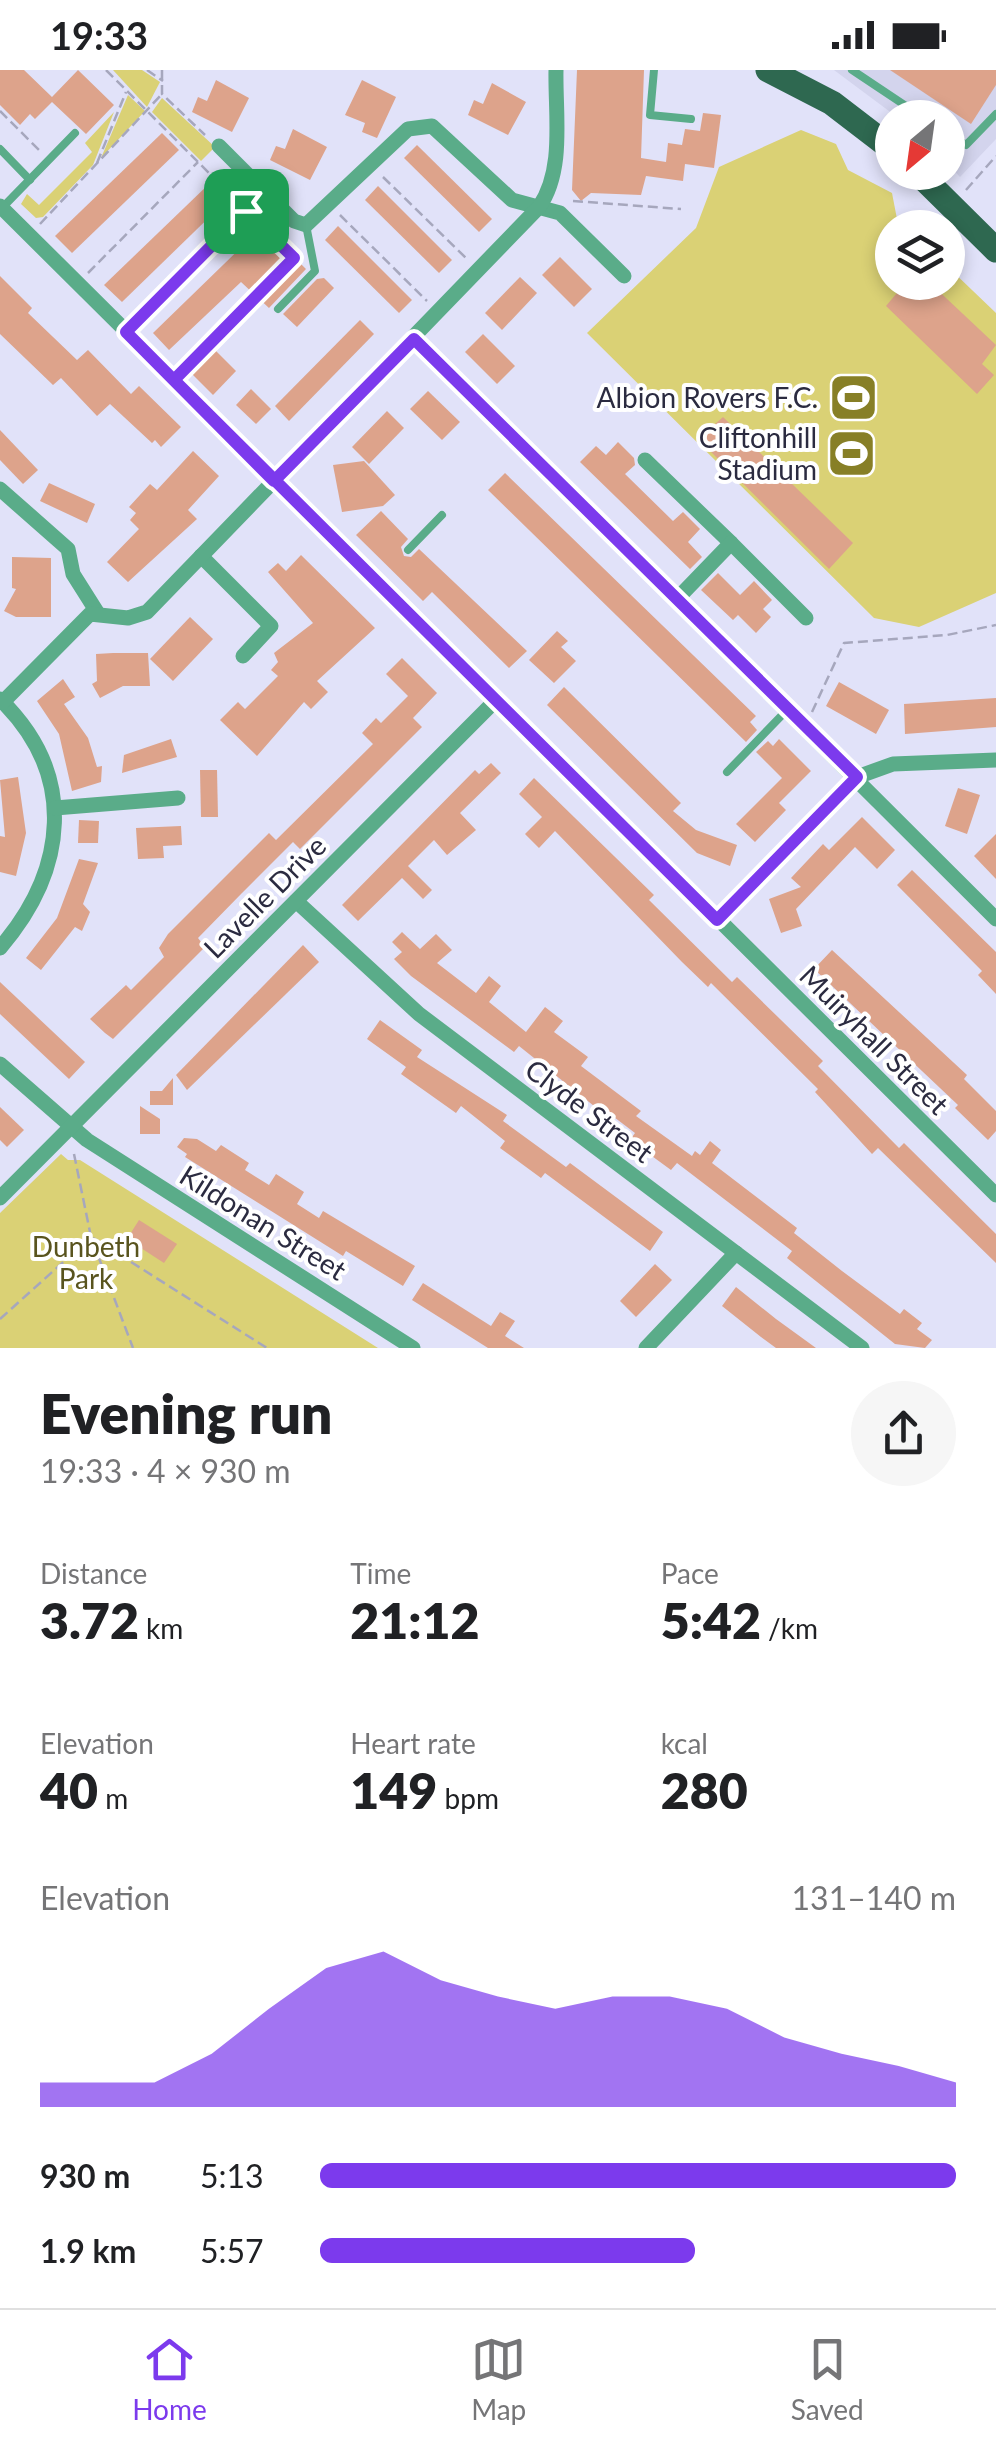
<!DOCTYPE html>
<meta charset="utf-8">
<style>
:root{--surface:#fff;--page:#f6f6f6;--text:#202124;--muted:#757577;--line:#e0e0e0;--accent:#7c3aed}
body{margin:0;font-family:Lato,sans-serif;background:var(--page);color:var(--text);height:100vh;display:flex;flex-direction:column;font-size:38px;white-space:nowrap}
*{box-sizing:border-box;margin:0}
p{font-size:32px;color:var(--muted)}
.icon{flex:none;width:55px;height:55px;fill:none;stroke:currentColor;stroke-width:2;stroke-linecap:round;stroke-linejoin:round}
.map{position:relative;height:1278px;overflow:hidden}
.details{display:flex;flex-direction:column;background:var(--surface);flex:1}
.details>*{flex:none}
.needle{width:65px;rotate:209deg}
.controls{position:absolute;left:875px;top:30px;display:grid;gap:20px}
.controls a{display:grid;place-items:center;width:90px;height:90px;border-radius:50%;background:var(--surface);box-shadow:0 5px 15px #0003;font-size:50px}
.pin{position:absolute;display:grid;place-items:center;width:85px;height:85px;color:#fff;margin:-42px;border-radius:20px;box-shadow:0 5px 15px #0006}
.round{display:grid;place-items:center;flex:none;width:105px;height:105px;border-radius:52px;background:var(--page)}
.head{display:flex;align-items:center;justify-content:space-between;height:170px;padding:0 40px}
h1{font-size:55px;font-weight:800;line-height:75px}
.figures{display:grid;grid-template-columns:repeat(3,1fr);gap:15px;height:170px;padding:10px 40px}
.figures div{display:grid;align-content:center}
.figures b{font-size:50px;font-weight:800}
.figures small{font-size:28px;font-weight:400}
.figures p{font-size:28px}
.chart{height:280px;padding:20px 40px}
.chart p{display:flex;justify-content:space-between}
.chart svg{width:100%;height:180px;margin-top:10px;fill:var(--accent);opacity:.7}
ul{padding:0 40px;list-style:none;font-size:32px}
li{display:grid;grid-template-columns:160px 120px 1fr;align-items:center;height:75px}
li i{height:25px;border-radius:12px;background:var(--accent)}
.status{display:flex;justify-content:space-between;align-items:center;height:70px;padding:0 50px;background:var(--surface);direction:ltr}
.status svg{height:28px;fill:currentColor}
.menu{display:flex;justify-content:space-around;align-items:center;height:140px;border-top:2px solid var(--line);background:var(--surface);font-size:28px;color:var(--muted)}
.menu a{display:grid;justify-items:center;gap:5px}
.menu .active{color:var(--accent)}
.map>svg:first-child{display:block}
.built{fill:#d3d4ed}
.green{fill:#dad175}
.building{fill:#dda38b}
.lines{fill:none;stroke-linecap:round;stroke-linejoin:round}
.path{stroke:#a6a7bd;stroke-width:2.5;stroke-dasharray:10 5;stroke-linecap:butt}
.lane{stroke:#5aac89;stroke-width:8}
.street{stroke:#5aac89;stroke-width:15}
.primary{stroke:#2e6850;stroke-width:25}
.route-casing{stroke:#fff;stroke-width:20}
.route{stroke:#7c3aed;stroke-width:12}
.labels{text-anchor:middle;stroke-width:8;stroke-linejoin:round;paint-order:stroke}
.poi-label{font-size:28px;fill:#2b2b40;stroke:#fff;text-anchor:end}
.street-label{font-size:28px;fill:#2b2b40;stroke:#fff}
.park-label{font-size:28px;fill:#59541e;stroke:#fff}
</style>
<div class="status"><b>19:33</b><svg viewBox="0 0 49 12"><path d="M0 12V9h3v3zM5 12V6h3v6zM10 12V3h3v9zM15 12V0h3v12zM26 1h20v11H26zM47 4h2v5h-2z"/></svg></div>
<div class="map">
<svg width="996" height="1278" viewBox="0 0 996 1278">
<rect width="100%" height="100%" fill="#e1e2f9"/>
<path class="built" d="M834 0H996V69L960 107 948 94V48L897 47Z"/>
<g class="green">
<path d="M113 0H142L160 12 147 37Z"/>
<path d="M128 25 145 41 101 88Z"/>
<path d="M162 28 215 77 201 91 152 42Z"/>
<path d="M114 42 93 95 43 147 36 148 21 134 27 124 39 135 92 82 85 73Z"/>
<path d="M801 60 836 74 848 100 892 123 897 149 906 157 892 158V212H948V197L996 243V523L919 557 874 548 587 263 696 158 719 97Z"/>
<path d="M61 1084 68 1090H80L378 1278H0V1143Z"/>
</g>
<g class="building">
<path d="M0 0H24L52 27 78 0 114 35 86 64 52 32 35 49 30 44 20 55 0 35Z"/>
<path d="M577 0H644L641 88 666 92 668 73 682 75 685 59 700 61 703 43 721 45 714 98 685 94 683 111 646 106 641 125 591 123 581 131 572 120Z"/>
<path d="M890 0H996V15L971 54Z"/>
<path d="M216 10 249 28 232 62 192 42 198 27 207 31Z"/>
<path d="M362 10 396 27 377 68 362 62 365 53 345 45Z"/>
<path d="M492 13 526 32 508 65 468 45 474 30 483 34Z"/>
<path d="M293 59 327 77 310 110 270 90 276 76 285 79Z"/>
<path d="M162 63 179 80 72 183 55 166Z"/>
<path d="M417 75 492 149 479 162 404 88Z"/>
<path d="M211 112 228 129 122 232 104 215Z"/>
<path d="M378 116 452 190 439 203 365 130Z"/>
<path d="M338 156 412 230 399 243 325 170Z"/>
<path d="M259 160 293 193 296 189 306 199 269 238 241 212 169 280 153 263Z"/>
<path d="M560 187 592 219 574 237 542 205Z"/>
<path d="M0 206 32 238 28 243 77 290 88 280 131 324 139 316 181 357 161 377 155 370 152 373 110 334 97 346 61 308 53 315 0 264Z"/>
<path d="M520 207 537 223 502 260 485 243Z"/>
<path d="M324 208 334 218 297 257 283 244 317 209Z"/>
<path d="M922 212H929L996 275 982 294 994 305 977 324 886 236 902 217 910 225Z"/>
<path d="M360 250 374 264 289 351 275 336Z"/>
<path d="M483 264 515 296 497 314 465 282Z"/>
<path d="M211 276 236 301 213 325 188 300Z"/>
<path d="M251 319 271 339 256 354 236 335Z"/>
<path d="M428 321 460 352 442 370 410 339Z"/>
<path d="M387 341 404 358 369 394 352 377Z"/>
<path d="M723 347 853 473 829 499 698 369Z"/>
<path d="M0 360 38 400 23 414 0 390Z"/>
<path d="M618 372 634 388 635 395 625 404 673 451 683 442 700 459 688 472 702 487 690 499 580 392 596 376 606 385Z"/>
<path d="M193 381 219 406 188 440 197 449 128 512 107 492 139 459 130 450 136 443 129 437 150 414 157 420Z"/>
<path d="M364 391 395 425 383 436 342 442 333 395Z"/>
<path d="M505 403 756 646 750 652 757 660 746 672 488 420Z"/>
<path d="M49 413 95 434 87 453 40 431Z"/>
<path d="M381 441 408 469 401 477 404 486 411 487 419 479 527 581 509 598 432 522 423 531 356 465Z"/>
<path d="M301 485 375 558 317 611 328 622 311 639 304 632 257 686 220 650 238 632 245 639 278 606 271 600 278 592 274 583 313 553 268 502 278 493 286 501Z"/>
<path d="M12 487 51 488V547H16L4 541 16 519 12 518Z"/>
<path d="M718 503 740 525 754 511 772 530 763 539 771 547 756 563 738 545 733 550 701 520Z"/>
<path d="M190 547 213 569 173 611 150 589Z"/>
<path d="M557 561 568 571 561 577 576 591 554 613 529 590Z"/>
<path d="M113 583H148L150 616H123L100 628 92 614 97 611 96 584Z"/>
<path d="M402 588 437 623 413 648 422 657 300 779 293 772 242 823 198 868 205 877 113 969 105 963 90 949 126 915 131 920 164 887 159 878 168 864 269 763 276 770 373 674 362 663 376 648 381 653 408 626 386 604Z"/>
<path d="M63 609 75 627 64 634 88 668 97 697 102 696 101 712 72 721 59 664 37 631Z"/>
<path d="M839 612 889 640 876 664 826 636Z"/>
<path d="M564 617 681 733 673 741 696 760 737 775 730 796 697 783 547 635Z"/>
<path d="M996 628V657L905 664 904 634Z"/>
<path d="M171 669 177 687 122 703 124 685Z"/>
<path d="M779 669 811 701 779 733 786 740 755 772 736 754 782 708 756 682 768 671 773 676Z"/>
<path d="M491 693 501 703 460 743 476 760 447 785 434 770 408 796 432 820 423 829 402 808 358 851 342 835 475 700 479 704Z"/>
<path d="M200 700H217L218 747H201Z"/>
<path d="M18 707 26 763 16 806 0 802V766L5 767 0 710Z"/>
<path d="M534 708 654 825 649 830 732 912 737 907 823 991 818 996 899 1078 904 1073 996 1164V1193L878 1078 872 1084 815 1022 818 1019 711 913 708 917 682 892 555 761 539 778 525 764 542 747 519 724Z"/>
<path d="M958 718 980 725 967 764 945 756Z"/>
<path d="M862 747 895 780 877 799 855 777 796 839 802 856 781 863 769 829 801 817 791 808 823 774 829 780Z"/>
<path d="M79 750 99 751 98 773H78Z"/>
<path d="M181 756 182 775 163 776 164 788 138 789 136 758Z"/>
<path d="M996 764V809L974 786Z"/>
<path d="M79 789 98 793 83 834 90 842 82 861 75 857 41 900 26 888 57 848Z"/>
<path d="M912 800 996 882V924L978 905 982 901 897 815Z"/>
<path d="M402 862 420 879 436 864 452 880 437 893 476 923 489 906 501 916 489 932 526 962 545 937 563 951 554 962 588 987 581 996 641 1041 636 1046 692 1086 695 1081 700 1085 710 1071 721 1080 712 1093 797 1158 794 1163 842 1201 900 1244 904 1239 922 1253 917 1259 932 1270 925 1278 895 1274 787 1188 792 1181 677 1093 671 1100 630 1070 635 1063 606 1041 604 1044 519 976 514 982 411 906 394 889 402 882 392 872Z"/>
<path d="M303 875 319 892 187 1020 176 1005Z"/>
<path d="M832 880 967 1005 964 1009 996 1041V1061L988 1070 955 1038 958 1035 814 899Z"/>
<path d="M0 912 85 992 69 1009 0 944Z"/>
<path d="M380 950 422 980 417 987 507 1045 503 1051 566 1097 570 1093 663 1162 650 1181 545 1103 541 1108 500 1078 505 1071 461 1036 456 1043 401 1004 406 997 367 969Z"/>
<path d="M173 1008V1035H150V1021H162Z"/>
<path d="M140 1036 160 1049V1064H140Z"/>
<path d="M0 1037 24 1060 7 1077 0 1070Z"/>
<path d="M184 1068 197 1069 216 1081 221 1075 249 1093 245 1100 269 1115 276 1104 304 1122 297 1134 319 1148 323 1141 415 1196 403 1216 346 1181 343 1186 185 1087 187 1084 177 1077Z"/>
<path d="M139 1150 177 1174 164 1193 127 1169Z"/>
<path d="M655 1194 672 1210 636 1247 620 1231Z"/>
<path d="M423 1213 491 1256 500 1242 515 1251 505 1266 524 1278H488L412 1230Z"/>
<path d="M736 1217 776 1249 816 1278H776L761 1267 722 1236Z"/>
</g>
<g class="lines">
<g class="path">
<path d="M106 0 294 188 186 298"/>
<path d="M147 0 163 11"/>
<path d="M162 0V24L205 65"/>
<path d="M0 41 41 82"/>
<path d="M97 93 126 22"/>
<path d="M383 107 467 189"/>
<path d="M966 120 996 86"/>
<path d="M573 131 681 139"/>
<path d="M340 145 427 231"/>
<path d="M40 154 162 24"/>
<path d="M88 203 198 92"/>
<path d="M138 250 245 142"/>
<path d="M812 642 844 573 947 565 996 555"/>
<path d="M74 1084 91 1167 133 1278"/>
<path d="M93 1168 267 1278"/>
<path d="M0 1249 90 1168"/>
</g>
<g class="lane">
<path d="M654 0 650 45 691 49"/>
<path d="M852 0 924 48"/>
<path d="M948 63 966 75 996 44"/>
<path d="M0 79 30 110"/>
<path d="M2 138 75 63"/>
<path d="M278 239 315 201 306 155"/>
<path d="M408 480 442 445"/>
<path d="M727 702 786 641"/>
</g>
<g class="street">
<path d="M219 76 294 151 306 155 408 59 432 56 512 130 560 143 624 206"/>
<path d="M0 136 996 1125"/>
<path d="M414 269 996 849"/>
<path d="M645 390 731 473"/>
<path d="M0 419 68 479 73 504 97 542"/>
<path d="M201 486 271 556 243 586"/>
<path d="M676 530 731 473 806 548"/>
<path d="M0 629C78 705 67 800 0 878"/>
<path d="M3 632 90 544 128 548 147 542 539 137C565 100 555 44 556 0"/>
<path d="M55 738 178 728"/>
<path d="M296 831 419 944 862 1278"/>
<path d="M717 850 857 707 893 694 996 690"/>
<path d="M0 994 87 1070 413 1278"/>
<path d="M0 1128 495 631"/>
<path d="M646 1278 736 1183"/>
</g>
<g class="primary">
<path d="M768 0 832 33 892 79"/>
<path d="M917 102 996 180"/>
</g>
</g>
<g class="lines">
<defs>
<path id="route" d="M246 141 294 188 174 310 717 850 857 707 414 269 274 411 126 262 246 141"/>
</defs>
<use href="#route" class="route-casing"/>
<use href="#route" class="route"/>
</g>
<defs>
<symbol id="stadium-square" viewBox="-11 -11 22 22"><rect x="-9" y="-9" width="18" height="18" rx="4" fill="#877f26" stroke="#fff"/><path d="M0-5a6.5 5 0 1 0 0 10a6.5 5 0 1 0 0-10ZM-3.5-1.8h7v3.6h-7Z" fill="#fff"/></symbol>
</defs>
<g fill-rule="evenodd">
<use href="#stadium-square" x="826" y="300" width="55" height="55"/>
<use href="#stadium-square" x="824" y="356" width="55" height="55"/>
</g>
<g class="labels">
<g class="poi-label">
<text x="818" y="338">Albion Rovers F.C.</text>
<text x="817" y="378">Cliftonhill<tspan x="817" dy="32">Stadium</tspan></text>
</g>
<g class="street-label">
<text transform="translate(265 827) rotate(-45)" y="10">Lavelle Drive</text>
<text transform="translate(874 970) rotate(45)" y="10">Muiryhall Street</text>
<text transform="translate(589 1041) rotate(37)" y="10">Clyde Street</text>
<text transform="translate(263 1153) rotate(32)" y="10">Kildonan Street</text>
</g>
<g class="park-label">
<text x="86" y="1187">Dunbeth<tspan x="86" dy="32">Park</tspan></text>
</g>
</g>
</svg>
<div class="controls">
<a><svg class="needle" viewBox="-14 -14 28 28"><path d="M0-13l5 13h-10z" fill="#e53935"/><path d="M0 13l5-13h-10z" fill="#757577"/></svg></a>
<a><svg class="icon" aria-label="layers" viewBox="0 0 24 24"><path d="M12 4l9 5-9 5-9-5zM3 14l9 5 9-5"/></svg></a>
</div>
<div class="pin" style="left:246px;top:141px;background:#1e9e55"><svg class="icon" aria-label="arrive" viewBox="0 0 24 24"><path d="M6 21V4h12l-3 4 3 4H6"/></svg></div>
</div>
<section class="details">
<div class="head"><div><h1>Evening run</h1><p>19:33 · 4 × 930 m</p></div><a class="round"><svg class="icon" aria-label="share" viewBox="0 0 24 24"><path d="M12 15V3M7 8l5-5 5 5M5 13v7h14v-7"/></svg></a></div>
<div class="figures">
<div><p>Distance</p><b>3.72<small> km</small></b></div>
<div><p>Time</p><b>21:12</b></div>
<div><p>Pace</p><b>5:42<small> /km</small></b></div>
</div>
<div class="figures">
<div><p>Elevation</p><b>40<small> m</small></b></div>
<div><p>Heart rate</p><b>149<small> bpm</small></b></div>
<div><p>kcal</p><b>280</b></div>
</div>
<div class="chart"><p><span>Elevation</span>131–140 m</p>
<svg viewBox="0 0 160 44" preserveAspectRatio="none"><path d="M0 44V38L10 38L20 38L30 31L40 20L50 10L60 6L70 13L80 17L90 20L100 17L110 17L120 20L130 27L140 31L150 34L160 38V44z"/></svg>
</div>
<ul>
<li><b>930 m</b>5:13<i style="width:100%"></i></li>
<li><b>1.9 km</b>5:57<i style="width:59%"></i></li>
</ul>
</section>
<nav class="menu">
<a class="active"><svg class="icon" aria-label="home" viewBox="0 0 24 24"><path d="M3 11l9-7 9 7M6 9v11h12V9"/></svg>Home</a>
<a><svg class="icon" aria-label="map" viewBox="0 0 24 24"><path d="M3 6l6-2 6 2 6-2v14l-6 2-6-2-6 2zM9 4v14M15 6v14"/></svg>Map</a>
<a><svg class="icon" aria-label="saved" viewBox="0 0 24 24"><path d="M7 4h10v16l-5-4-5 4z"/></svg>Saved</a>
</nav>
